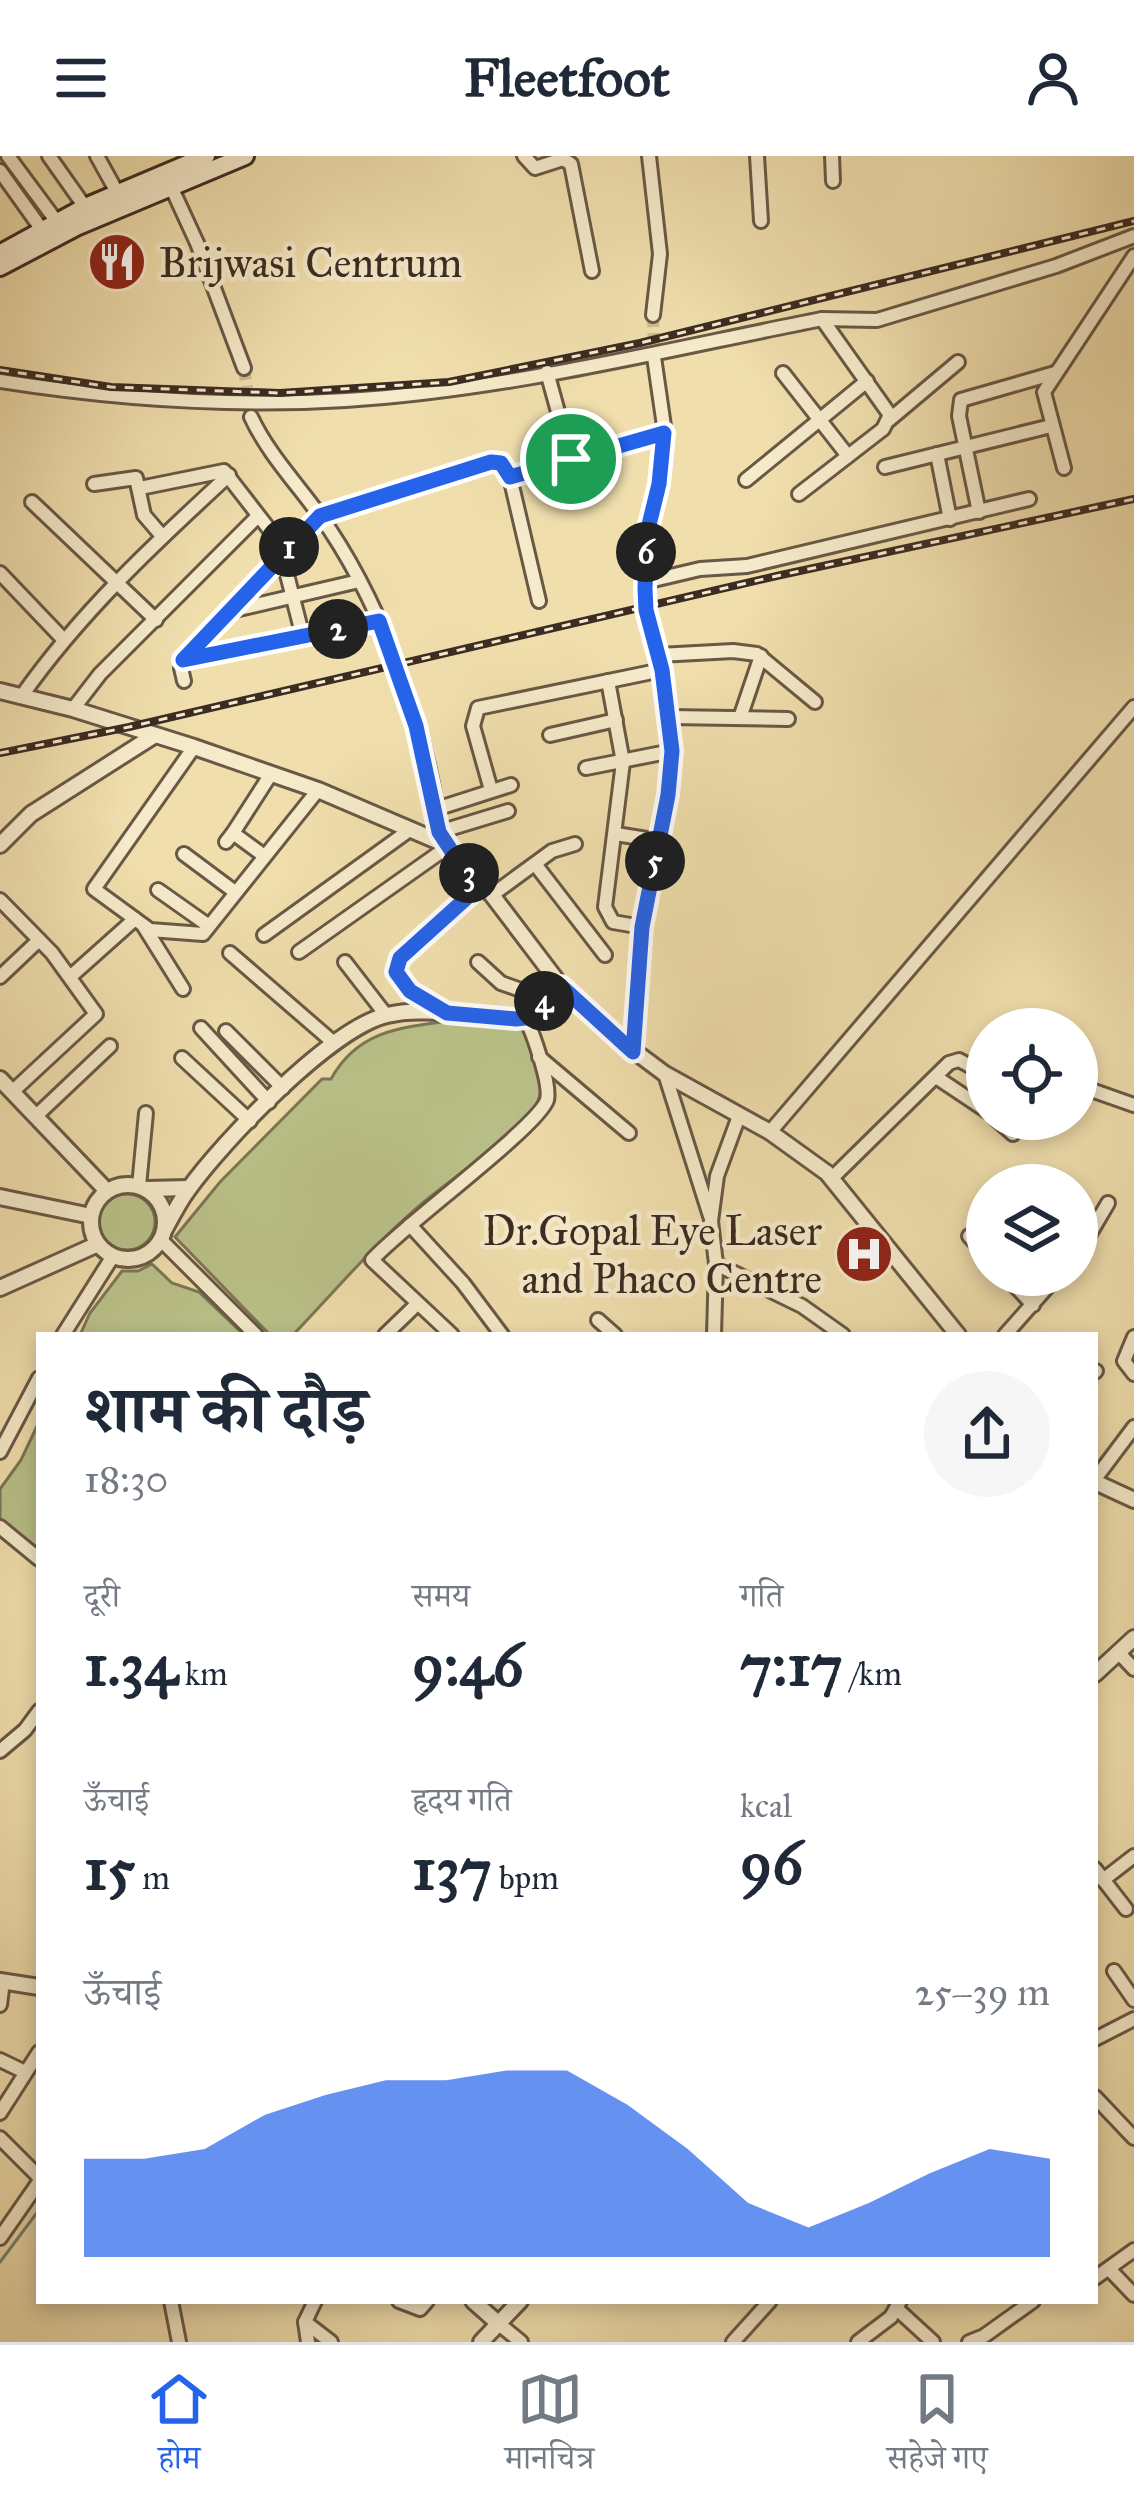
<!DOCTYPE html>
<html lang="hi">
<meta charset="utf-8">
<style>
:root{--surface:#fff;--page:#f6f6f7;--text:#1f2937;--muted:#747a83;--line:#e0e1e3;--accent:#2563eb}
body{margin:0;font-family:"IM FELL Great Primer","Noto Serif Devanagari",serif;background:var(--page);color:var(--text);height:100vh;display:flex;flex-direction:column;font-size:45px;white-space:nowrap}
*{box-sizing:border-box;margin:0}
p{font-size:39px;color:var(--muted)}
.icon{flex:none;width:66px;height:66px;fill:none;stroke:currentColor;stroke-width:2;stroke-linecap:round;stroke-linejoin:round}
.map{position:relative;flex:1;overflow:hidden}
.details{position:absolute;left:36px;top:1176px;width:1062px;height:972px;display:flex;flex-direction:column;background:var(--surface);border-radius:0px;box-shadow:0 6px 18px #0003}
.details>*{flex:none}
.tools{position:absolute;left:966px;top:852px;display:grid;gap:24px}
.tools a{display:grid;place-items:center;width:132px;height:132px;border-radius:50%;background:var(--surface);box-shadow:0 6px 18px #0003;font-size:60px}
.pin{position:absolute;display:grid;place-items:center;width:102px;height:102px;color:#fff;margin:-51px;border:6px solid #fff;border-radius:50%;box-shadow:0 3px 12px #0007}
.km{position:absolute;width:60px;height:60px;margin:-30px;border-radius:50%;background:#222;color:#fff;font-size:33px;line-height:60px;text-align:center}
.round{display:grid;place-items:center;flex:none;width:126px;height:126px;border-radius:63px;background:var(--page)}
.overview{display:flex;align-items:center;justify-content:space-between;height:204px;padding:0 48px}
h1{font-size:66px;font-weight:700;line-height:90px}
.figures{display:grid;grid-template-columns:repeat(3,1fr);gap:18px;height:204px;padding:12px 48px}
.figures div{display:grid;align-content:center}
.figures b{font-size:60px;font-weight:700}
.figures small{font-size:33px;font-weight:400}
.figures p{font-size:33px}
.chart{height:336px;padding:24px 48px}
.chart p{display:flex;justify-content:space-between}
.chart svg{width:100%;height:216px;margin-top:12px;fill:var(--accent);opacity:.7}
header{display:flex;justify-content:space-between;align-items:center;height:156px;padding:0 48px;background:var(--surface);font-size:54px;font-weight:700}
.dock{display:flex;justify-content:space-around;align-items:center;height:168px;border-top:3px solid var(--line);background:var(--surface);font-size:33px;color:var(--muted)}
.dock a{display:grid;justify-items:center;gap:6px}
.dock .active{color:var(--accent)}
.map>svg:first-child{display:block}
.green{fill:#bac189;stroke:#7b7656;stroke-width:3}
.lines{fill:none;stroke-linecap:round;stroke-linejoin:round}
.stream{stroke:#748272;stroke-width:3}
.minor-tunnel{stroke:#ccba91;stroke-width:12;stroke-dasharray:12 6;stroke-linecap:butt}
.minor-casing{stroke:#695845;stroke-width:18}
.tertiary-casing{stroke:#695845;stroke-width:20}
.secondary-casing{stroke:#3c2b22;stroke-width:22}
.minor{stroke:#f5eaca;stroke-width:12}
.tertiary{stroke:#f5eaca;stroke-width:14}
.secondary{stroke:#f5eaca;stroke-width:16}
.rail-casing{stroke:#3c2b22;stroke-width:8}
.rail{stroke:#f5eaca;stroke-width:3;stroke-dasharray:9;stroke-linecap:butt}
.route-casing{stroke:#fff;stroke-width:24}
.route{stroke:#2563eb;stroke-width:15}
.labels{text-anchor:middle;stroke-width:9;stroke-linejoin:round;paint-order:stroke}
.poi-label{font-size:42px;fill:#3c2b22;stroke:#f5eaca;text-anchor:start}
</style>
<header><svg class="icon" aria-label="menu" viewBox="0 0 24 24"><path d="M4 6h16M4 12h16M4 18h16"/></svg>Fleetfoot<svg class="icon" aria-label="person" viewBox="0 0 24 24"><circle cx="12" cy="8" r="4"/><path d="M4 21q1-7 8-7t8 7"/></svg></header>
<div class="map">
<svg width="1134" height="2186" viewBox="0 0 1134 2186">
<rect width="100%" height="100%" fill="#f0dead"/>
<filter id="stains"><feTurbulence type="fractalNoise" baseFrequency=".00167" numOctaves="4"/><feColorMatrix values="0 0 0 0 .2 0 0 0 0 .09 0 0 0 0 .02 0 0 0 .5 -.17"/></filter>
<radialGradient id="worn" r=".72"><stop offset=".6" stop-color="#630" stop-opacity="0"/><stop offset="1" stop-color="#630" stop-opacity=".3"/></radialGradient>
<g class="green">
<path d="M452 865 519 869C534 883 547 928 537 947 527 970 448 1026 425 1045 377 1085 336 1134 293 1179H270L175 1081 220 1026 322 923H331C358 874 402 871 452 865Z"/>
<circle cx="127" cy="1066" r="28"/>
<path d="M152 1108 172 1127 199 1136 244 1179H80L90 1157 122 1115H138Z"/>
<path d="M39 1266V1396L0 1367V1333L21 1304Z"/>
</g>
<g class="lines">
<path class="stream" d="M0 2106 39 2054"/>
<g class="minor-tunnel">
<path d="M653 159 654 201"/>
<path d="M244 212 251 261"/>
</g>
<defs>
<g id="minor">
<path d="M8 0 57 66"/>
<path d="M49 0 85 51"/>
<path d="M97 0 118 38"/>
<path d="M524 0 535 12 563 3 571 8 592 115"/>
<path d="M649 0 660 98 653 159"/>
<path d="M757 0 761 65"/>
<path d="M832 0 833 25"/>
<path d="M0 15 45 78"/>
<path d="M168 24 197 87 244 212"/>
<path d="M547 216 571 303"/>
<path d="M783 217 848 300"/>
<path d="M0 225C114 243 230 251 346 244 506 234 665 194 822 163L877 164 1056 110 1134 80"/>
<path d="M251 261C270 302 305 336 330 374 383 454 430 580 439 676L449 690 299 796"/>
<path d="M889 264 958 206"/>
<path d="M937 298 950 363"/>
<path d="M885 311 1051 270"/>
<path d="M1064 312 1044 236 1134 100"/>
<path d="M510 321 665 277"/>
<path d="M746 324 867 225"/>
<path d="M94 328 136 322 144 359 162 380"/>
<path d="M140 332 224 315 286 395"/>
<path d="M799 338 883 273 890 259 822 163"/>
<path d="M32 346 156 464"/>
<path d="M979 356 959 260 961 244 1055 217"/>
<path d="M282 399 303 481"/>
<path d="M0 417 63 483"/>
<path d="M645 426 700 413 747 410 1029 343"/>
<path d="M226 456 359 425"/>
<path d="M659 499 733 495 757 498 815 546"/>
<path d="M183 504 379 465"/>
<path d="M184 525 181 512 186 499 320 360 491 306 501 307 510 321 539 445"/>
<path d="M608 525 623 606 605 751 613 766 642 771"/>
<path d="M21 541C80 457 154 388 229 319"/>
<path d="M73 553 100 518 258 360"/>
<path d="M669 561 788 563"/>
<path d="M740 562 761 500"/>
<path d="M550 579 616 564"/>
<path d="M194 591 94 733 150 774 203 778 318 634"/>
<path d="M586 612 672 595"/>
<path d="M491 634 473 570 478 552 662 514"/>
<path d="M436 653 511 629"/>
<path d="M439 676 508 655"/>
<path d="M233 677 271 618"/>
<path d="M616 678 659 685"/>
<path d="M226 686 233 677 263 699"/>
<path d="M184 698 235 736"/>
<path d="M535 708 605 799"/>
<path d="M158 734 209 770"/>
<path d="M492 739 552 695 575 688"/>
<path d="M0 744 52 797 96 858 12 936"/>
<path d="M143 769 183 833"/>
<path d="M264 779 411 673"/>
<path d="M230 797 334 887"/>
<path d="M345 806 386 859"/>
<path d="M478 806 501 827 546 843"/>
<path d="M0 821 39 784"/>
<path d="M70 821 135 763"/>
<path d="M446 856C427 842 396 833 398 806L482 728"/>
<path d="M201 872 269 946"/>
<path d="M226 875 283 932"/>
<path d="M633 896 642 771 668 639 672 595 662 514 646 454 645 433 647 377 659 328 665 277 654 201"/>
<path d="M539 901 629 977"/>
<path d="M182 902 250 965"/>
<path d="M665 918 710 1060"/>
<path d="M936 921 987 955"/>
<path d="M1077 929 1134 949"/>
<path d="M36 960 110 890"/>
<path d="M996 963 1013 978"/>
<path d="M770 976 1134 551"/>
<path d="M832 1022 949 907 959 904 987 919"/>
<path d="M139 1030 146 957"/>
<path d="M410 1069 463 1127 502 1179"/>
<path d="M969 1080 987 1099"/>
<path d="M161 1084 256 1179"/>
<path d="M1077 1100 1108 1047"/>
<path d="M716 1108 802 1150 843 1179"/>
<path d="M1005 1119 1033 1149"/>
<path d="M598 1164 615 1179"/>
<path d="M63 1179 113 1100"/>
<path d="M385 1179 416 1149"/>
<path d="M452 1179 372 1104C401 1071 538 971 547 944 551 929 533 876 525 862"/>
<path d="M714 1179 716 1108 711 1065 717 1020 739 960"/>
<path d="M1005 1179 1058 1119"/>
<path d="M1134 1181 1124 1205 1134 1218"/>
<path d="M1095 1216 1096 1215"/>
<path d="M0 1296 39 1222"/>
<path d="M1095 1323 1134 1271"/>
<path d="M0 1371 39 1403"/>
<path d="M1118 1496 1134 1513"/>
<path d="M0 1595 25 1574 39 1555"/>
<path d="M1095 1713 1126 1753"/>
<path d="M1103 1724 1134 1700"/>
<path d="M1114 1815 1134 1844"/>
<path d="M0 1849 3 1825"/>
<path d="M1095 1883 1134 1863"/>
<path d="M0 1904 25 1916"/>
<path d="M1095 1941 1134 1982"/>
<path d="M0 1957 39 1896"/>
<path d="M0 1982 39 2021"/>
<path d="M0 2082 39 2026"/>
<path d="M1110 2114 1134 2139"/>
<path d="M1095 2122 1134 2094"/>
<path d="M171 2145 179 2186"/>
<path d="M399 2145 420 2153 427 2145"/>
<path d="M897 2153 933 2186"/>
<path d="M305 2166 331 2186"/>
<path d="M499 2168 521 2186"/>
<path d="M308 2186 305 2166 315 2145"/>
<path d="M733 2186 770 2145"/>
<path d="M858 2186 891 2161 900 2145"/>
<path d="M969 2186 984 2180 1033 2145"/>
</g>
<g id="tertiary">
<path d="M0 535 73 553 194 591 318 634 449 690 462 711 492 739 561 830 610 877 665 918 770 976 827 1017 958 1179"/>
<path d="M0 689 31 658 155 579"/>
<path d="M0 923 107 1035"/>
<circle cx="128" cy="1066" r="37"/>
<path d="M147 1033 189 1032"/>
<path d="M0 1041 91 1060"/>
<path d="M165 1073C172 1060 179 1046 188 1034 222 986 331 872 387 859 431 848 480 866 525 862L561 830"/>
<path d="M0 1132 98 1088"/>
<path d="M1095 1326 1134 1344"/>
<path d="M1095 1518 1134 1482"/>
<path d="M0 1825 39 1831"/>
<path d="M473 2145 499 2168"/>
<path d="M481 2186 520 2145"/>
</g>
<g id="secondary">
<path d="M1 97 85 51 206 0"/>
<path d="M0 111 78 70 245 0"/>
</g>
</defs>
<use href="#minor" class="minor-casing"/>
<use href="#tertiary" class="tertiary-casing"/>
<use href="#secondary" class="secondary-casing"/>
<use href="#minor" class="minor"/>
<use href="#tertiary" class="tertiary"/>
<use href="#secondary" class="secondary"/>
<defs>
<g id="rail">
<path d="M0 214 111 231 280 237 449 226 640 187 1134 65"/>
<path d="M0 597 129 571 781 419 1134 343"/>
</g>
</defs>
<use href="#rail" class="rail-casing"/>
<use href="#rail" class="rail"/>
</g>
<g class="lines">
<defs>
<path id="route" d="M664 277 659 328 647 377 645 433 646 454 662 514 672 595 668 639 642 771 633 896 561 830 525 862 516 863 447 857 410 835 396 816 400 802 482 728 462 711 439 676 416 570 379 465 183 504 320 360 491 306 501 307 510 321Z"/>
</defs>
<use href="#route" class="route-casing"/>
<use href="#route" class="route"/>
</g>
<defs>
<symbol id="restaurant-disc" viewBox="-11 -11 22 22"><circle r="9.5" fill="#8f2418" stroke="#f5eaca"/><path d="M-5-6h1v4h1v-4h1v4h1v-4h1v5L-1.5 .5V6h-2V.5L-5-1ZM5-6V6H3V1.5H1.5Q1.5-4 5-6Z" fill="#fff"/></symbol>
<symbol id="hospital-disc" viewBox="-11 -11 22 22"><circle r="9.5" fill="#8f2418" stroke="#f5eaca"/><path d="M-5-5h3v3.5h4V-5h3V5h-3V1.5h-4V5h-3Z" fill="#fff"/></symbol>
</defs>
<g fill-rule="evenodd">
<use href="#restaurant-disc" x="84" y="73" width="66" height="66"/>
<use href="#hospital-disc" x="831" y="1065" width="66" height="66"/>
</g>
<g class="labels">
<g class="poi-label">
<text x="159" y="121">Brijwasi Centrum</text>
<text x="822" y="1089" text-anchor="end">Dr.Gopal Eye Laser<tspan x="822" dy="48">and Phaco Centre</tspan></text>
</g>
</g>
<rect width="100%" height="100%" filter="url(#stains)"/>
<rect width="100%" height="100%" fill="url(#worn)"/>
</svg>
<div class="tools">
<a><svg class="icon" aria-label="locate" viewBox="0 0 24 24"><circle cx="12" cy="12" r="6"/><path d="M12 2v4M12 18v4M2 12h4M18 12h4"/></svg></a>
<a><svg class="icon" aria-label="layers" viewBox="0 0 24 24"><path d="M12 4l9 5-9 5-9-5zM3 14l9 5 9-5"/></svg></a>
</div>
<div class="pin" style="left:571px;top:303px;background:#1e9e55"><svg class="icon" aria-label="arrive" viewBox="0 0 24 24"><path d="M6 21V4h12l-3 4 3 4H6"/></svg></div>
<b class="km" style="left:289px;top:391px">1</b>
<b class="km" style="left:338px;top:473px">2</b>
<b class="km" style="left:469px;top:717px">3</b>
<b class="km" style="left:544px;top:845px">4</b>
<b class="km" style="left:655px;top:705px">5</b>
<b class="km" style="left:646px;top:396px">6</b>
<section class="details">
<div class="overview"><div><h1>शाम की दौड़</h1><p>18:30</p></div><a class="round"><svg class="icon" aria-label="share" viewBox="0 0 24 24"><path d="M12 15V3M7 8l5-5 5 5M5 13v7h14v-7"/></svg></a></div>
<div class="figures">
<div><p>दूरी</p><b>1.34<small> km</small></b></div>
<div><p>समय</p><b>9:46</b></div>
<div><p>गति</p><b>7:17<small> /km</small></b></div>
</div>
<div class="figures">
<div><p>ऊँचाई</p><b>15<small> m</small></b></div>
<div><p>हृदय गति</p><b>137<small> bpm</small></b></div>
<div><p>kcal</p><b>96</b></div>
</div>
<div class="chart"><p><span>ऊँचाई</span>25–39 m</p>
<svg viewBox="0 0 160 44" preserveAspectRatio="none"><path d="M0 44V24L10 24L20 22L30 15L40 11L50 8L60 8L70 6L80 6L90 13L100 22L110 33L120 38L130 33L140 27L150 22L160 24V44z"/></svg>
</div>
</section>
</div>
<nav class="dock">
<a class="active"><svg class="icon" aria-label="home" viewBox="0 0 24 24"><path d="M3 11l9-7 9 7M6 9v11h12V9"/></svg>होम</a>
<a><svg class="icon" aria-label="map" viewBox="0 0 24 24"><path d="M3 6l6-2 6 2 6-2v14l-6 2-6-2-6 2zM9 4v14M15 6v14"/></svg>मानचित्र</a>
<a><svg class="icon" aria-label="saved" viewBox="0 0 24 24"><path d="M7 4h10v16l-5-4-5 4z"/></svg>सहेजे गए</a>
</nav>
